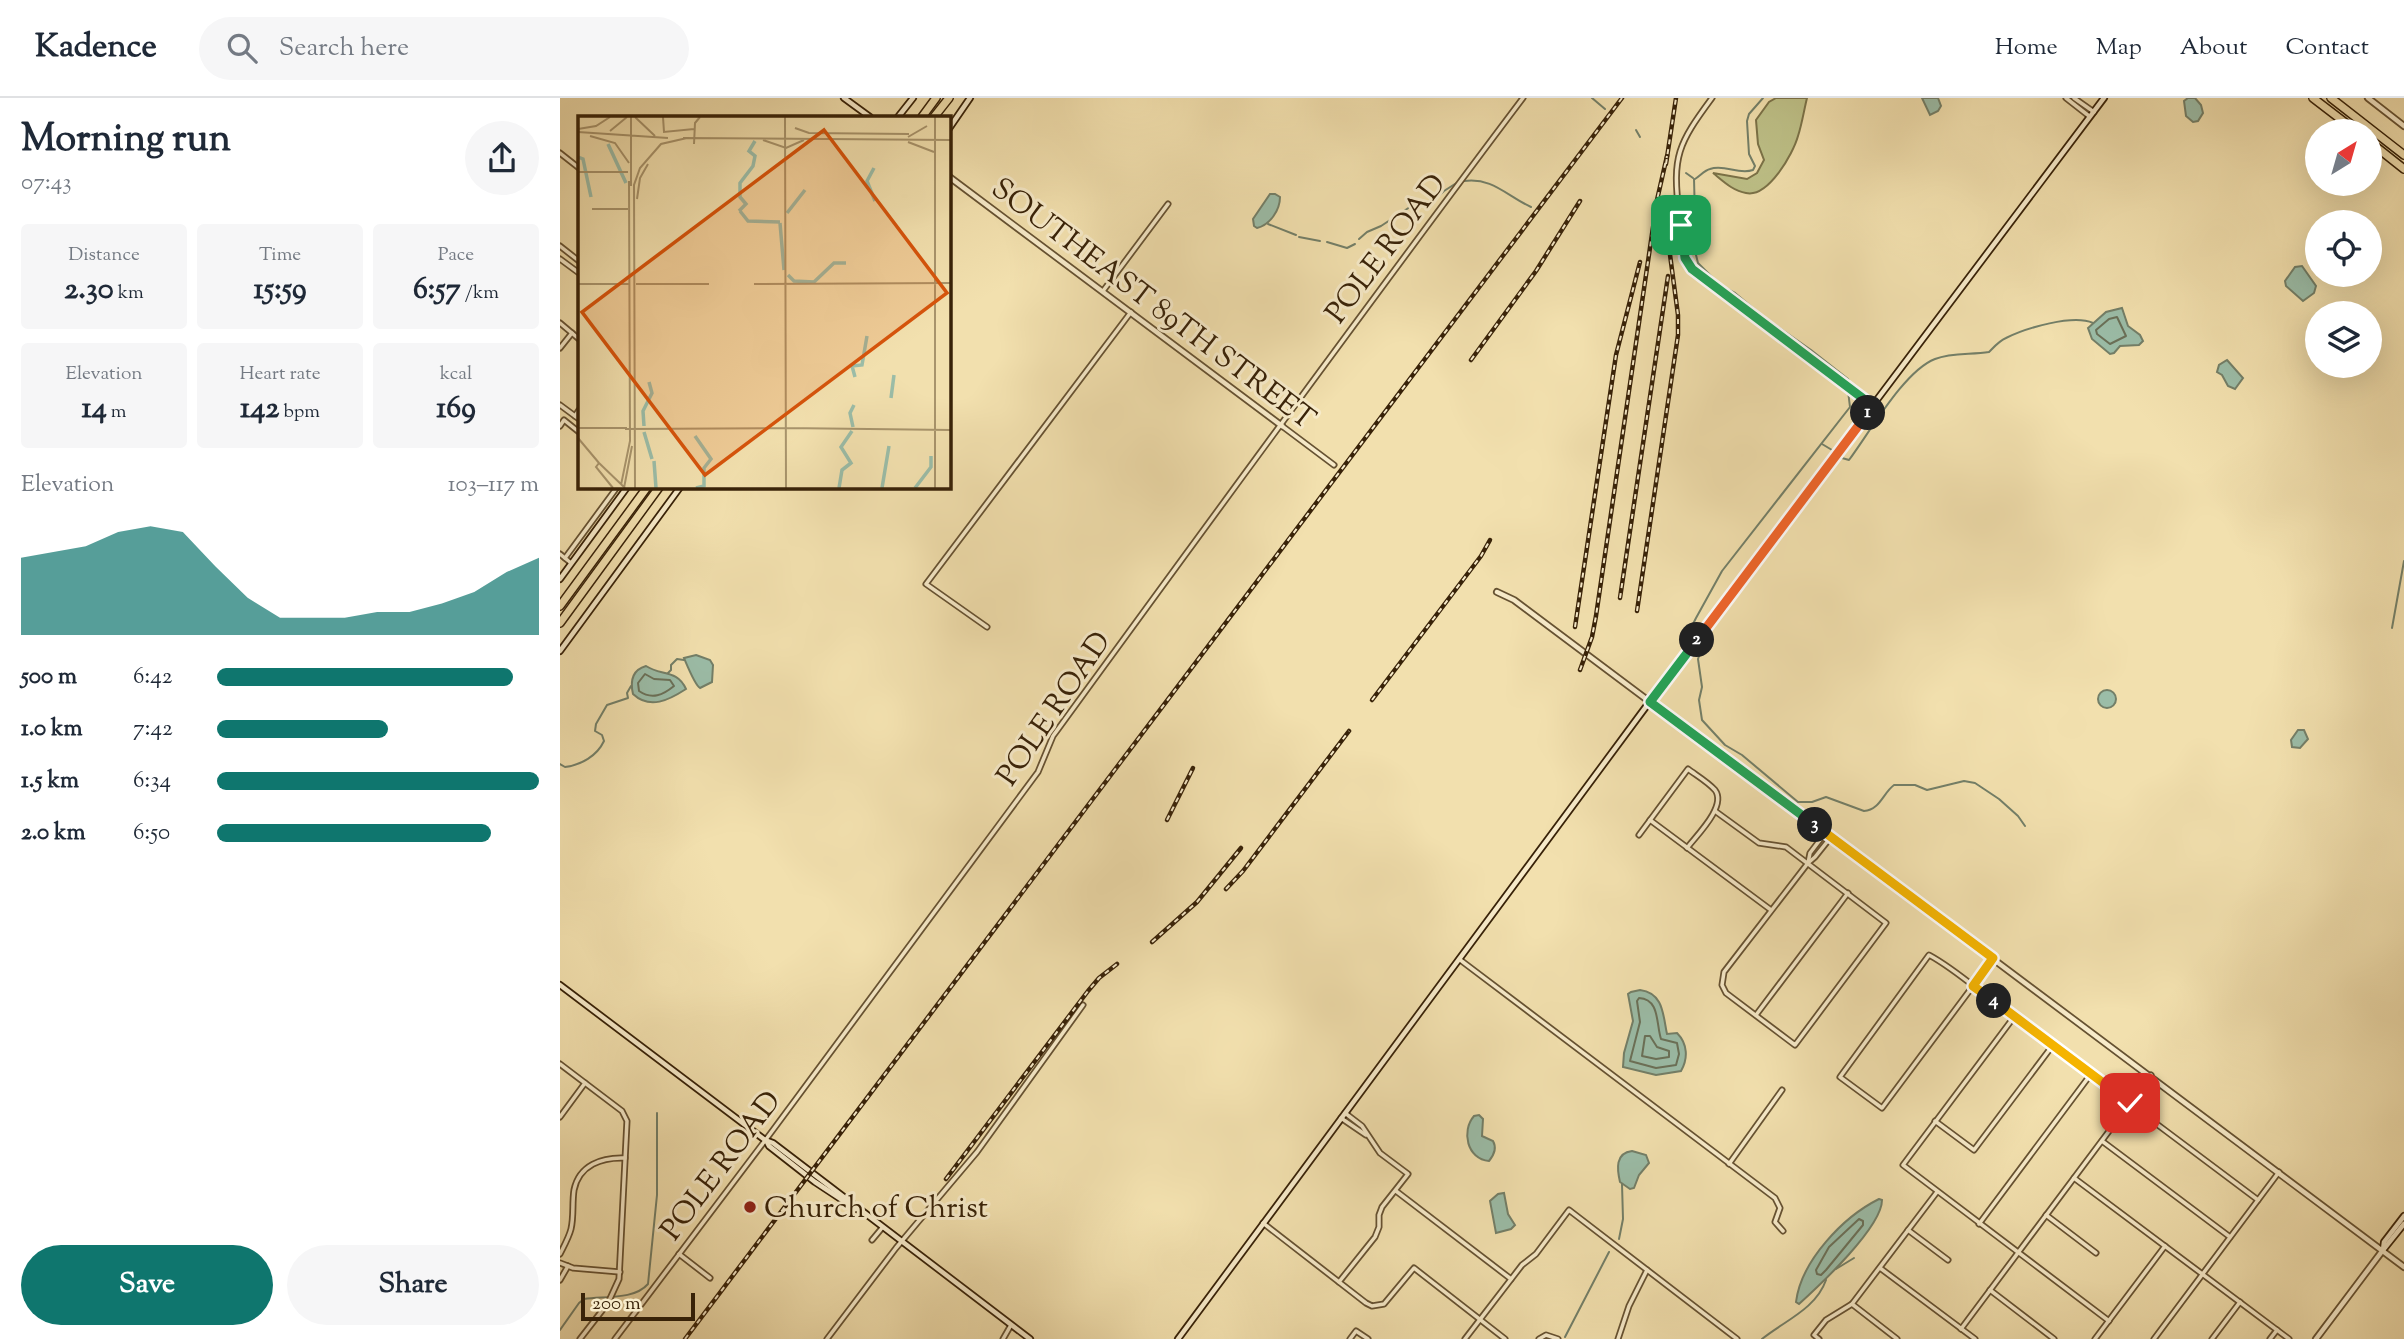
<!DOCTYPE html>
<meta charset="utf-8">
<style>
:root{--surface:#fff;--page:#f6f6f7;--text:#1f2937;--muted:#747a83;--line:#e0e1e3;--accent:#0f766e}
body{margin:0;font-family:"Sorts Mill Goudy",serif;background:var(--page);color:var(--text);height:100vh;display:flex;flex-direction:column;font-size:26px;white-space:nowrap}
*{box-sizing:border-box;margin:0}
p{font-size:23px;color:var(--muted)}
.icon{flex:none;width:38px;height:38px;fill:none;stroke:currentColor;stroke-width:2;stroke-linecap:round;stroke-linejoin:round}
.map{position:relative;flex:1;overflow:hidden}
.side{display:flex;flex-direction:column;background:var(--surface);width:560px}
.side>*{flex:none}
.needle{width:46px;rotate:37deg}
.tools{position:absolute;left:1745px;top:21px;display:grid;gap:14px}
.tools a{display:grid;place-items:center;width:77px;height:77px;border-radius:50%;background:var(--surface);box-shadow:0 7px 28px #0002;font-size:35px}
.scale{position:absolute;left:21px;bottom:18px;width:114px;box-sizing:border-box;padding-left:7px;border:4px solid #382208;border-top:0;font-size:19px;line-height:24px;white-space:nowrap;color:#382208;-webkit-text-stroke:5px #f7ebca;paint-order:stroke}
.pin{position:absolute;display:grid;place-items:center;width:60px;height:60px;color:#fff;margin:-30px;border-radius:14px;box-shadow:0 4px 10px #0006}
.km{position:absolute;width:35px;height:35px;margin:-18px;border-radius:50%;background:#222;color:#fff;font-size:19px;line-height:35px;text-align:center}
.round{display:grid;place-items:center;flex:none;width:74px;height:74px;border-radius:37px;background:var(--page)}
.headline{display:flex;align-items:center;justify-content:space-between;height:119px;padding:0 21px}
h1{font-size:38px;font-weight:800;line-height:52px}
.metrics{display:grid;grid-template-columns:repeat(3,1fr);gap:10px;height:119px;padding:7px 21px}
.metrics div{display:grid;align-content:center;border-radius:7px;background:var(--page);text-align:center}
.metrics b{font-size:30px;font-weight:800}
.metrics small{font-size:19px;font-weight:400}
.metrics p{font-size:19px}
.chart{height:196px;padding:14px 21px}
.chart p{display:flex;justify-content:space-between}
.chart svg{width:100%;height:126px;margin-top:7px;fill:var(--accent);opacity:.7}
.action{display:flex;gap:14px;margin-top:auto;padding:14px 21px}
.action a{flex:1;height:80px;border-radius:42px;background:var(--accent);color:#fff;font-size:28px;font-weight:800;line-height:80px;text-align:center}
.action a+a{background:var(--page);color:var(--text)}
ul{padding:0 21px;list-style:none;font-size:23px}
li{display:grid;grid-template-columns:112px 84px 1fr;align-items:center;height:52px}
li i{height:18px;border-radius:9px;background:var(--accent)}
header{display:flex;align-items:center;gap:42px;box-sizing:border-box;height:98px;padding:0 35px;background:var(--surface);border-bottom:2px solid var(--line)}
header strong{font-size:33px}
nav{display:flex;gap:38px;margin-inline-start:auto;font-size:24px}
.search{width:490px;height:63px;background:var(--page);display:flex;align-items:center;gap:18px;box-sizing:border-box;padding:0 24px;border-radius:38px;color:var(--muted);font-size:26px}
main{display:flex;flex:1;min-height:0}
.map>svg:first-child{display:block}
.green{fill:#bec188;stroke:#7b7248;stroke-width:2}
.water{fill:#9bbda8;stroke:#737f68;stroke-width:2}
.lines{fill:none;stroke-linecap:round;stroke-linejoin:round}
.shore{stroke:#6a7058;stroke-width:2}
.stream{stroke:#737f68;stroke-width:2}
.minor-casing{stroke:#665232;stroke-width:7}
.tertiary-casing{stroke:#665232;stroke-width:8}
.secondary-casing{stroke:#382208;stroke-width:8}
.motorway-casing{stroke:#382208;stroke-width:10}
.minor{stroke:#f7ebca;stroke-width:3.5}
.tertiary{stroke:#f7ebca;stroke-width:4.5}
.secondary{stroke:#f7ebca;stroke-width:4.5}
.motorway{stroke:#f2e0ae;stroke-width:7}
.rail-casing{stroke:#382208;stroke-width:4.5}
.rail{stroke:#f7ebca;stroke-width:2;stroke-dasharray:5;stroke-linecap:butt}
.split-1-casing{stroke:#fff;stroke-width:14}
.split-2-casing{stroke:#fff;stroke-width:14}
.split-3-casing{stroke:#fff;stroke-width:14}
.split-4-casing{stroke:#fff;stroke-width:14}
.split-5-casing{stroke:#fff;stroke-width:14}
.split-1{stroke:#22a559;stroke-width:9}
.split-2{stroke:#f0652b;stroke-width:9}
.split-3{stroke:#22a559;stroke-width:9}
.split-4{stroke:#f5b400;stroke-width:9}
.split-5{stroke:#f5b400;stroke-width:9}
.poi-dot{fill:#8f2418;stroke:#f7ebca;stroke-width:2.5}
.labels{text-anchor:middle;stroke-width:6;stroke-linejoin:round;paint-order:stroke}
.street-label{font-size:30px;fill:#382208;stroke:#f7ebca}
.poi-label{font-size:30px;fill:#382208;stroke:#f7ebca;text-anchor:start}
.inset-river{fill:none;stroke:#9bbda8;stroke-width:3.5}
.inset-road{fill:none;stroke:#a8946c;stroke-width:2}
.view{fill:#d6540c;fill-opacity:0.15;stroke:#d6540c;stroke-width:3.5}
.inset-edge{fill:none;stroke:#382208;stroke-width:3.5}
</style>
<header>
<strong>Kadence</strong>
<div class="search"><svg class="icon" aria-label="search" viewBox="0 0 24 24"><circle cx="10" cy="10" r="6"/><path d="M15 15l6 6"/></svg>Search here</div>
<nav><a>Home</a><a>Map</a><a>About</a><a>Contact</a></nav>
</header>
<main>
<section class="side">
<div class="headline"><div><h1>Morning run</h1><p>07:43</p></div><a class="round"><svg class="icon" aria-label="share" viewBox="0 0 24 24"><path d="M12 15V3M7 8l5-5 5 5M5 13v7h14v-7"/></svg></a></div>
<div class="metrics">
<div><p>Distance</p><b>2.30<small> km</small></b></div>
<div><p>Time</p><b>15:59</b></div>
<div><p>Pace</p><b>6:57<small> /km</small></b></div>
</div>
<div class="metrics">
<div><p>Elevation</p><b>14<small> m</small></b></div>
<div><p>Heart rate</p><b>142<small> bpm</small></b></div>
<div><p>kcal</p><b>169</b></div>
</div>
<div class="chart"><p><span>Elevation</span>103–117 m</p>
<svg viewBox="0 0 160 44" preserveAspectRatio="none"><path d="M0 44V17L10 15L20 13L30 8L40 6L50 8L60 20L70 31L80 38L90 38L100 38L110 36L120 36L130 33L140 29L150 22L160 17V44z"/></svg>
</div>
<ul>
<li><b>500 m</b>6:42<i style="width:92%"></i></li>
<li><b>1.0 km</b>7:42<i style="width:53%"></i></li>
<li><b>1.5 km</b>6:34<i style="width:100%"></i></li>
<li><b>2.0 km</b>6:50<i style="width:85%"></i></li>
</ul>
<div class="action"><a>Save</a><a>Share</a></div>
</section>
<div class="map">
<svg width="1844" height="1241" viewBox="0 0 1844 1241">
<rect width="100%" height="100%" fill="#f2e0ae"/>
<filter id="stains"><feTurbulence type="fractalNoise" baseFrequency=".00286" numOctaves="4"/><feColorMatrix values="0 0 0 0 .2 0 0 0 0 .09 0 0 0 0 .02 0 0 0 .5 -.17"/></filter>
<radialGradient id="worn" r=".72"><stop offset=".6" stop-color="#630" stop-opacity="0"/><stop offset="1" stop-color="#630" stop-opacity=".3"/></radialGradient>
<path class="green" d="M1216 0H1247C1244 12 1242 26 1238 38 1233 56 1208 100 1186 95 1173 93 1163 83 1153 75L1187 81 1197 75 1204 62 1198 46 1196 22 1209 4Z"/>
<g class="water">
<path d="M1362 0H1378L1381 8 1378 13 1370 17Z"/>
<path d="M1628 0H1635L1641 7 1643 15 1638 23 1633 24 1626 18 1624 3Z"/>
<path d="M710 96H715L720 99C720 112 710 127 697 130L694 128 693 121Z"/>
<path d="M1742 168 1756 188 1754 195 1743 203 1726 188 1725 183 1735 169Z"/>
<path d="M1562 210 1568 228 1580 237 1583 243 1579 247 1560 248 1554 255 1550 256 1532 241 1528 230 1546 214Z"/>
<path d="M1667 262 1683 280 1675 291 1668 288 1662 277 1657 274 1659 267Z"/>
<path d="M136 557 150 562 153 567 152 584 140 590C135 587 127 567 124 560Z"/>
<path d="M86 568C101 578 117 571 126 591 109 602 90 612 73 596 70 583 72 572 86 568Z"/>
<circle cx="1547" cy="601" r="9"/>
<path d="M1738 632H1744L1748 641 1740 650 1732 649 1731 642Z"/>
<path d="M1080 892C1104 895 1103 918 1107 936L1117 935C1128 946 1128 961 1121 973L1096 977 1063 969 1064 955 1073 923 1068 896 1071 894Z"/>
<path d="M919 1017 923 1021 922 1038 933 1043C937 1050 934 1057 929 1063 907 1061 901 1033 914 1018Z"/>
<path d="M1072 1053 1086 1057 1089 1065 1079 1077 1074 1090 1070 1091 1060 1084C1057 1071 1055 1055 1072 1053Z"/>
<path d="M944 1095 948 1116 955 1127 951 1131 936 1135 930 1103 938 1096Z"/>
<path d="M1319 1101 1322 1102C1322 1129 1260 1187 1239 1206L1236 1204C1241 1163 1283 1119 1319 1101Z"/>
</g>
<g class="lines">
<g class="shore">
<path d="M1557 219 1566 238 1550 246 1537 236 1536 232 1549 221Z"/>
<path d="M85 576 94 581 110 582 114 588C103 597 92 602 79 593L78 585Z"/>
<path d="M1079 900C1100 901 1096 926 1101 941L1117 945 1119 956 1116 967 1096 970 1070 963 1080 924 1077 903Z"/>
<path d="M1085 938H1090L1097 949 1109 953V959L1096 961 1082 958Z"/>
<path d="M1299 1121 1303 1123V1127L1266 1172 1261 1177 1257 1176 1256 1172 1269 1149Z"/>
</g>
<g class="stream">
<path d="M1032 0 1045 11"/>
<path d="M1076 32 1080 39"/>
<path d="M1126 75 1133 80"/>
<path d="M1134 81 1135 119 1132 141 1138 165 1161 188 1175 195 1205 220 1251 252 1288 281 1291 287"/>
<path d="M1135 81C1140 78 1145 72 1150 71 1165 66 1178 77 1193 72L1195 68 1189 56 1187 23 1189 16 1203 0"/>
<path d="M904 83C932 79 947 98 971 109"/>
<path d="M708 126 736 137"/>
<path d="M739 139 760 143"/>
<path d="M799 141 807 134 821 128 853 107 873 103 884 93 898 84"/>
<path d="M767 144 787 150 795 146"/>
<path d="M1262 346 1272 352"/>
<path d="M1282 360 1289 362C1310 334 1344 273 1375 261 1392 254 1411 257 1429 254 1434 249 1439 243 1446 240 1466 230 1513 216 1533 225"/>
<path d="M1832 530 1844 463"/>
<path d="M1135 533 1133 526 1136 520 1162 473 1290 309 1288 293"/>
<path d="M1145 541 1138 561 1142 589 1139 602 1142 622 1165 647 1182 657 1238 704H1252L1266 699 1304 713C1320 712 1323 695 1334 687H1355L1367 692 1404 683 1415 685 1439 701 1458 718 1465 728"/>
<path d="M108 575 111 572V567L117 561 124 562"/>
<path d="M0 666 5 669C21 667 37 658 44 643L42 637 35 633 36 626 47 607 68 600 67 595 71 588"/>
<path d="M1059 1141 1063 1121 1062 1086"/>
<path d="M1276 1171 1294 1160"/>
<path d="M0 1232 19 1205 24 1201C45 1198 74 1202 88 1186L97 1097V1015"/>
<path d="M1005 1239 1049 1154"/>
<path d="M1202 1241C1224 1223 1256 1211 1266 1182"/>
</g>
<defs>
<g id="minor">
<path d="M1152 0C1118 46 1112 58 1119 115 1121 132 1122 149 1127 164L1132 171 1313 308"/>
<path d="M1506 0 1529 18"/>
<path d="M1514 0 1534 14"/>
<path d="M0 55 19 70"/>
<path d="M0 148 19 163"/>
<path d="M0 161 19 175"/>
<path d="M543 193 608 106"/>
<path d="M0 225 19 241"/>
<path d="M0 250 12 235"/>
<path d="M0 307 19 321"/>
<path d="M15 318 19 312"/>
<path d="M0 328 4 322 19 334"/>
<path d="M722 328 774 367"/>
<path d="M0 456 11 465"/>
<path d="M5 460 58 388"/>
<path d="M427 529 366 486 571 214"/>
<path d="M1155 713 1199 745 1226 749 1326 825 1235 947 1166 895 1162 887 1164 874 1248 765 1255 759 1271 739"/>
<path d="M1090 722 1211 812"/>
<path d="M1079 737 1128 671C1136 677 1148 684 1155 692 1167 708 1137 737 1127 750"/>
<path d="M1248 765 1250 755 1266 734"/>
<path d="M1433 860 1413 888 1322 1010 1280 979 1369 857C1393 870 1413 888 1434 904L1698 1102"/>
<path d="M899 861 1215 1100 1220 1110 1215 1124 1223 1133"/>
<path d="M1196 917 1288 795"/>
<path d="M1454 919 1343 1067 1549 1223"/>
<path d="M0 966 62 1013 67 1023 59 1181 48 1205 20 1241"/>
<path d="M0 1019 25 985"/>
<path d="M781 1020 806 1037"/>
<path d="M1375 1023 1414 1052 1493 947"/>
<path d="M1542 1043 1670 1139"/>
<path d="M1169 1066 1222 992"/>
<path d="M1514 1080 1729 1241"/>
<path d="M836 1093 951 1181"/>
<path d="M1486 1117 1536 1155"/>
<path d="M703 1125 806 1205 812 1208 824 1206 854 1170 945 1241"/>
<path d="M1419 1126 1531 976"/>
<path d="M1348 1132 1388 1162"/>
<path d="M312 1142 322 1130"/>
<path d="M0 1156C4 1148 9 1139 11 1131 14 1118 12 1105 14 1092 19 1067 42 1059 65 1060"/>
<path d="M119 1156 150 1180"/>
<path d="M0 1165 13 1170 60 1174"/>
<path d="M1320 1170 1415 1241"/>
<path d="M0 1182 8 1168"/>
<path d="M779 1184 815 1139 819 1129V1117L822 1109 848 1076 820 1055 802 1028 785 1015"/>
<path d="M1430 1192 1494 1241"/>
<path d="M1292 1206 1337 1241"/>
<path d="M1401 1231 1591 977"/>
<path d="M55 1241 210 1036 478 674 493 638C649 424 804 211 963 0"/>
<path d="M267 1241 336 1150 417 1054 523 907"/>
<path d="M443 1241 451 1227"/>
<path d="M790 1241 796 1233 808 1241"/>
<path d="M905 1241 962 1167 976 1156 1009 1112 1177 1241"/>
<path d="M979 1241 986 1237 998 1241"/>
<path d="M1058 1241 1069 1208 1087 1172"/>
<path d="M1259 1241 1254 1237 1266 1222 1292 1206 1377 1094"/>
<path d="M1535 1241 1605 1148"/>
<path d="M1594 1241 1719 1074"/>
<path d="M1652 1241 1680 1204"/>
<path d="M1710 1241 1717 1232"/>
</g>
<g id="tertiary">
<path d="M1808 0 1844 28"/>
<path d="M388 78 722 328"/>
<path d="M937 494 954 502 1844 1169"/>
<path d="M1756 1241 1823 1152"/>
</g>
<g id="secondary">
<path d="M284 0 310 19"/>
<path d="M338 19 353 0"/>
<path d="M388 32 410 0"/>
<path d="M0 481 68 388"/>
<path d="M0 553 121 388"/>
<path d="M0 887 205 1042 213 1045 470 1241"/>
<path d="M206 1042 209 1048 255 1084 296 1111"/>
<path d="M1823 1152 1824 1144 1844 1118"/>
<path d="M1823 1152 1844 1126"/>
<path d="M618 1241 1085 610 1544 0"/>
</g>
<g id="motorway">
<path d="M1753 0 1796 33"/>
<path d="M1771 0 1844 57"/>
<path d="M362 19 376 0"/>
<path d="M374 19 389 0"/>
<path d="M1810 44 1844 71"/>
<path d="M0 508 88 388"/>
<path d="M0 525 100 388"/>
</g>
</defs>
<use href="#minor" class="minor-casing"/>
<use href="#tertiary" class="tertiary-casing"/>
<use href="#secondary" class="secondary-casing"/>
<use href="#motorway" class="motorway-casing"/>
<use href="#minor" class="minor"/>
<use href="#tertiary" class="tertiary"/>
<use href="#secondary" class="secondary"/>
<use href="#motorway" class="motorway"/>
<defs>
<g id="rail">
<path d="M1106 66 1116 0"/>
<path d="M911 262 976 173 1020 103"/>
<path d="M1060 500 1108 178"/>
<path d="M1077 513 1118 237V217L1103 104"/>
<path d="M1015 529 1056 257 1080 164"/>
<path d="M1020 572 1032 539 1036 518 1097 102 1107 58"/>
<path d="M812 602 921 458 930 442"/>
<path d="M607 722 633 670"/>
<path d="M666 791 683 773 789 633"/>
<path d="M592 844 637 804 681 750"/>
<path d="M386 1081 528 893 539 880 557 866"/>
<path d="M125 1241 1062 0"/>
</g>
</defs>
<use href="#rail" class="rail-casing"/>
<use href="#rail" class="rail"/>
</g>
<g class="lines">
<defs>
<path id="split-1" d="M1121 127 1125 160 1132 171 1313 308 1308 315"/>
<path id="split-2" d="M1137 542 1308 315"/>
<path id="split-3" d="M1137 542 1090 604 1255 727"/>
<path id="split-4" d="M1255 727 1433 860 1413 888 1434 903"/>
<path id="split-5" d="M1434 903 1570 1005"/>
</defs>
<use href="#split-1" class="split-1-casing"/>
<use href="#split-2" class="split-2-casing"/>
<use href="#split-3" class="split-3-casing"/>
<use href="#split-4" class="split-4-casing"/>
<use href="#split-5" class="split-5-casing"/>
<use href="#split-1" class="split-1"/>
<use href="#split-2" class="split-2"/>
<use href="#split-3" class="split-3"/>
<use href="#split-4" class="split-4"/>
<use href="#split-5" class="split-5"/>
</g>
<circle class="poi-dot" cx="190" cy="1109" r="7"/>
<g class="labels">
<g class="street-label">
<text transform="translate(825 150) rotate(-53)" y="10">POLE ROAD</text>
<text transform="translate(594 205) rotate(37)" y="10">SOUTHEAST 89TH STREET</text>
<text transform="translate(493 610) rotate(-56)" y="10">POLE ROAD</text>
<text transform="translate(160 1067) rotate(-53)" y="10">POLE ROAD</text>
</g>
<g class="poi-label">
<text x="204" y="1119">Church of Christ</text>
</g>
</g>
<g transform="translate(18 18)">
<rect width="373" height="373" fill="#f2e0ae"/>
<path class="inset-river" d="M30 28 48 67M0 41 5 43 13 81M296 52 289 65 297 85M161 95 168 88 162 81V67L175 50 177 40 171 35 177 25M162 95 170 105 202 106M209 97 227 74M202 107 206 154M210 159 216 165 236 166 256 147H268M277 261 274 250 284 249 289 220M313 282 316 259M66 310 65 295 74 277 71 266M275 311 272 297 276 289M66 316 74 343M117 320 133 343 126 352V370L118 372M76 345 78 372M261 372 264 354 273 347 263 331 274 315M304 372 311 330M337 372 353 351V340"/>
<path class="inset-road" d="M53 1V70M57 1 77 20M85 1 86 16 116 13M207 1 208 372M357 1V167M217 12 231 17 331 18M0 13 18 10 32 1M32 15 49 1M0 16 90 22M12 20 37 27 51 47M330 21 349 10M105 22 373 24M185 24 208 32 226 24M330 26 356 36M116 28 117 7 122 1M0 56H50M59 83 62 62 70 48M14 93H50M0 168H52M58 168H131M176 168 373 167M0 312H49M208 312 373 314M47 313 208 312M0 322 21 347M21 347 18 351 35 372M21 347 47 372M43 369 52 325 51 65M46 372 54 330M57 372 56 69 62 52 83 28 109 22M357 372V168"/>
<path class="view" d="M246 14 369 177 127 359 4 196Z"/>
<rect width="373" height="373" class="inset-edge"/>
</g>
<rect width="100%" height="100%" filter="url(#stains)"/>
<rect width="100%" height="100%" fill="url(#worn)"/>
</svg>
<div class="tools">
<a><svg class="needle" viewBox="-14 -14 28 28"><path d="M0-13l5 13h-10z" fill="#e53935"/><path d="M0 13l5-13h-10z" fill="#747a83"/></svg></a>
<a><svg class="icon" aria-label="locate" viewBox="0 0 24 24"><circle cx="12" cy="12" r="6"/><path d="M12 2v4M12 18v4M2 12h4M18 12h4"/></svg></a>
<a><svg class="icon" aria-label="layers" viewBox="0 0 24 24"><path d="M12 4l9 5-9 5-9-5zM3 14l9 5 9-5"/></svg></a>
</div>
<div class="scale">200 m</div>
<div class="pin" style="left:1121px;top:127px;background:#1e9e55"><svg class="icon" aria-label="arrive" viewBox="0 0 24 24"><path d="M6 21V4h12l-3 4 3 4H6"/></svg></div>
<div class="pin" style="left:1570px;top:1005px;background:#d93025"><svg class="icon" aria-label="check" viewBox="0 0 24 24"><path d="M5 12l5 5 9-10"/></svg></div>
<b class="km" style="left:1308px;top:315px">1</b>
<b class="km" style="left:1137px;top:542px">2</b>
<b class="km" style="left:1255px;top:727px">3</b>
<b class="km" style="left:1434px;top:903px">4</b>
</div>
</main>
